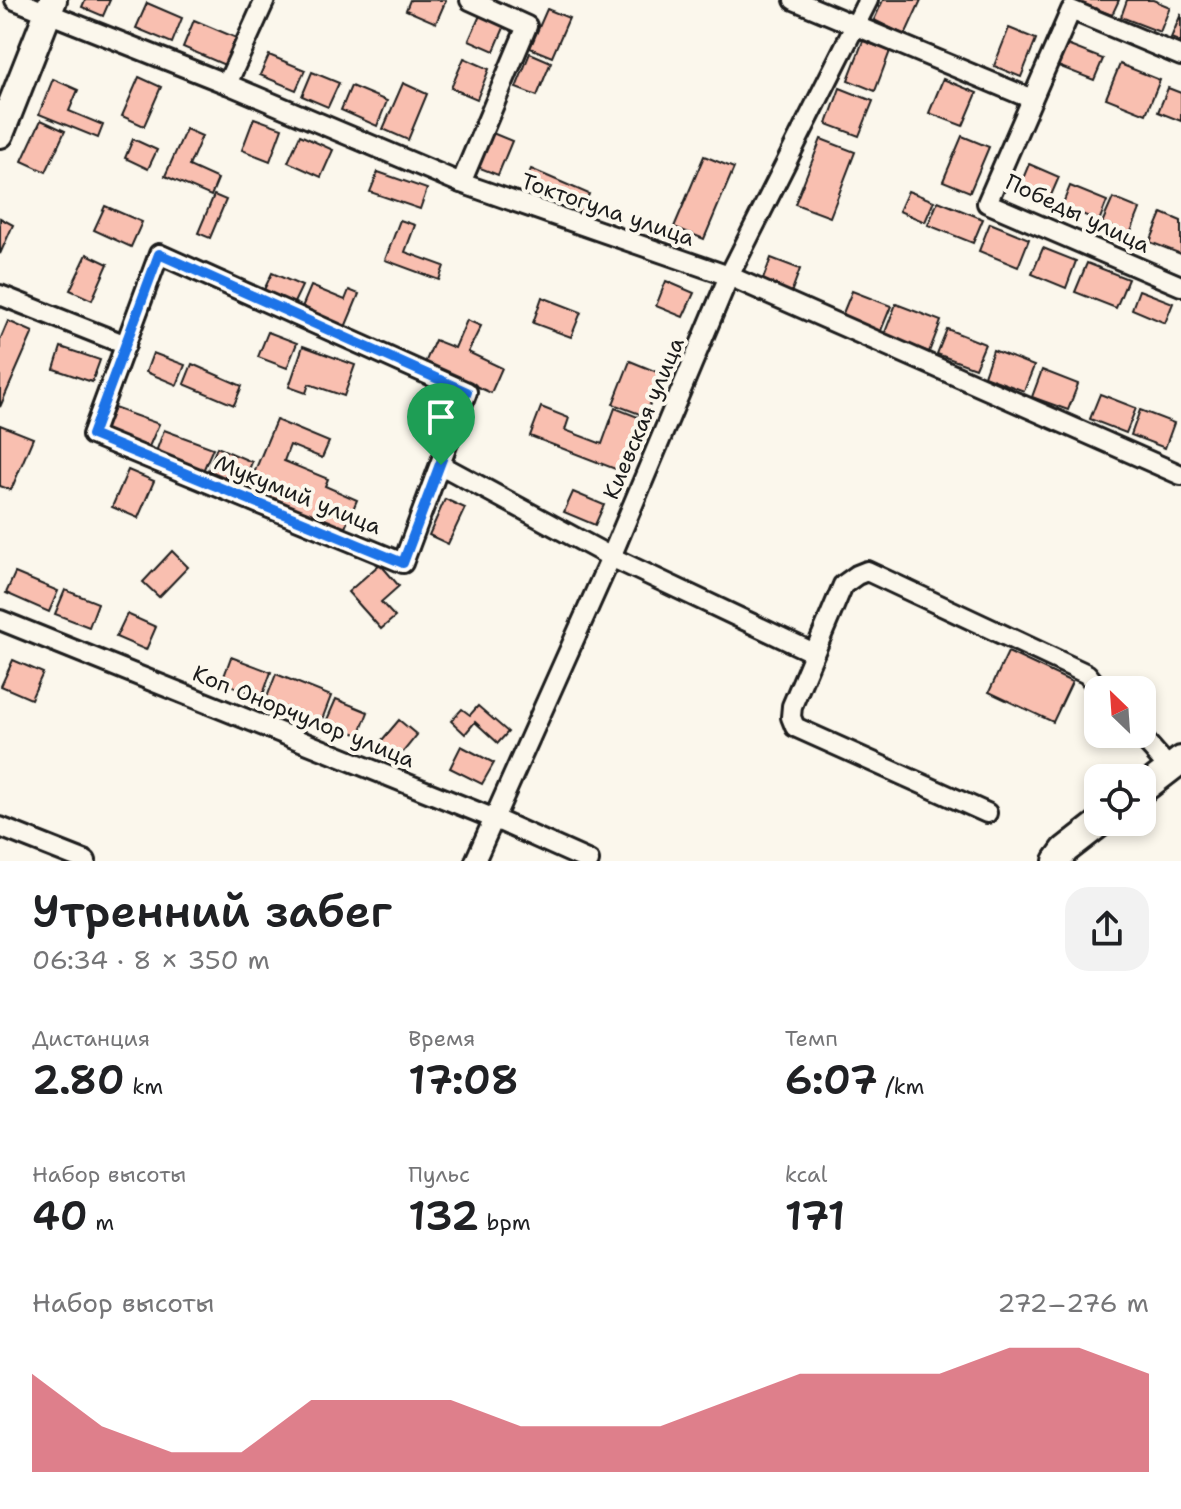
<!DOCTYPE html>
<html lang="ru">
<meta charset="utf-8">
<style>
:root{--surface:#fff;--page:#f2f2f2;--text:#202124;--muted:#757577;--accent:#d1495b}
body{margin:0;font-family:"Shantell Sans",sans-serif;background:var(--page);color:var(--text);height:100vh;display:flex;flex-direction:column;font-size:30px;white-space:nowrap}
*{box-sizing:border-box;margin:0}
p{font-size:26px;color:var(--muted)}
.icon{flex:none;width:44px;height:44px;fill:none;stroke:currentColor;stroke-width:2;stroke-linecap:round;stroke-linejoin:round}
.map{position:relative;height:861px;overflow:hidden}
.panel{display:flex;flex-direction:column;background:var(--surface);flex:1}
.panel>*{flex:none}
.needle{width:52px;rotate:335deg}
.controls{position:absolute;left:1084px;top:676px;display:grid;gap:16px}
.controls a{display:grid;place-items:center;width:72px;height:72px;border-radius:16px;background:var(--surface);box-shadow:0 4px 12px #0003;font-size:40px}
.pin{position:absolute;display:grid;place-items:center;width:68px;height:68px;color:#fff;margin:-82px -34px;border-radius:50% 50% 50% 0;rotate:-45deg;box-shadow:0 0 8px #0007}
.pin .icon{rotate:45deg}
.round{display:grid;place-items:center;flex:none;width:84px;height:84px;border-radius:24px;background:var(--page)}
.summary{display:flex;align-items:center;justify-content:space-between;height:136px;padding:0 32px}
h1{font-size:44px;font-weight:600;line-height:60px}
.stats{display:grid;grid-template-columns:repeat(3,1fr);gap:12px;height:136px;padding:8px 32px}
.stats div{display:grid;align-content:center}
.stats b{font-size:40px;font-weight:600}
.stats small{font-size:22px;font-weight:400}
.stats p{font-size:22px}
.chart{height:224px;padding:16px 32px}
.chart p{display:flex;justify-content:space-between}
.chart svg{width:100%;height:144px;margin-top:8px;fill:var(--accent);opacity:.7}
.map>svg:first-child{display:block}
.building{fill:#f9bfb0;stroke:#1c1c1c;stroke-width:2}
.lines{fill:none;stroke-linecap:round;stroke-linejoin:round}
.street-casing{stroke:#1c1c1c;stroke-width:24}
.secondary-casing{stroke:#1c1c1c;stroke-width:32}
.street{stroke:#fbf7ec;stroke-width:18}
.secondary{stroke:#fbf7ec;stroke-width:26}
.route-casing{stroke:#fff;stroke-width:16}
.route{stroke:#1a73e8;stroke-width:10}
.labels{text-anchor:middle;stroke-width:8;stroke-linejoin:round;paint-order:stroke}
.street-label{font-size:22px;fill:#1c1c1c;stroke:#fbf7ec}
</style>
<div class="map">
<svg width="1181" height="861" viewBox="0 0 1181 861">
<rect width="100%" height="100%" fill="#fbf7ec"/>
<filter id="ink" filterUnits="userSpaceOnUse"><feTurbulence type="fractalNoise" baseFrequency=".0125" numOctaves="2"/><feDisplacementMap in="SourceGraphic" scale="16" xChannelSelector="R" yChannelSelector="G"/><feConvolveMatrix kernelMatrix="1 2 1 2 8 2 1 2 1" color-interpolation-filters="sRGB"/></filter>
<g filter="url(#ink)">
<g class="building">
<path d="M85 0H110L103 16 82 7Z"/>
<path d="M410 0H446L436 23 406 10Z"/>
<path d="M883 0H921L905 35 874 20Z"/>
<path d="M1074 0H1119L1112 15Z"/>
<path d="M1127 0H1153L1170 7 1160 32 1121 17Z"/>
<path d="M147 3 182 18 172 43 136 28Z"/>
<path d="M547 9 569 18 552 57 530 48Z"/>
<path d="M481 13 506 23 494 51 469 40Z"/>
<path d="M1181 14V42L1171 38Z"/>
<path d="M194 20 239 39 227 66 183 47Z"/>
<path d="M1009 28 1036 39 1021 77 994 66Z"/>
<path d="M863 41 890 51 875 91 848 80Z"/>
<path d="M1067 45 1103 59 1094 80 1058 66Z"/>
<path d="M530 53 551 62 537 96 516 88Z"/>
<path d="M269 55 305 70 296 90 260 75Z"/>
<path d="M464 58 489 69 477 99 451 88Z"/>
<path d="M1120 64 1160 80 1146 114 1106 98Z"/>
<path d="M312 72 339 83 328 107 302 96Z"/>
<path d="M139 77 161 87 144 126 122 116Z"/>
<path d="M53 79 78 90 69 111 103 125 98 138 39 114Z"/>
<path d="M943 79 977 93 963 126 929 113Z"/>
<path d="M403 83 427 94 408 140 383 129Z"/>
<path d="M351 86 387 101 377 126 341 110Z"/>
<path d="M840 88 873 101 859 136 827 124Z"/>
<path d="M1168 88 1181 93V121L1158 112Z"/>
<path d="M254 118 282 128 270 161 242 150Z"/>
<path d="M41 120 65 131 46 172 22 161Z"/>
<path d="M186 129 202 136 189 166 218 179 211 196 165 176Z"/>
<path d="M490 132 512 141 498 175 475 166Z"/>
<path d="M300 135 333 150 321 177 288 162Z"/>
<path d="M962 136 989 147 970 192 943 181Z"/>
<path d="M133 139 157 150 148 169 125 158Z"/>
<path d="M821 139 855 152 830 217 795 204Z"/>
<path d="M704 156 734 168 704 239 674 227Z"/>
<path d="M1029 164 1059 177 1049 200 1019 188Z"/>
<path d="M531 169 589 194 581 213 523 188Z"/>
<path d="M378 172 427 189 420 209 370 192Z"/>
<path d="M1070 186 1107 201 1099 221 1062 206Z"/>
<path d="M908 191 934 201 925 222 899 211Z"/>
<path d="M214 195 226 200 210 238 198 233Z"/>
<path d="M1113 198 1140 209 1130 234 1102 223Z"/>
<path d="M938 201 983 219 973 243 928 225Z"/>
<path d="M105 206 142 222 131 247 94 230Z"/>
<path d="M1162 213 1181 221V254L1150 242Z"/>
<path d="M0 218 13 225 0 254Z"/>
<path d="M400 220 415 225 405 252 444 266 439 280 385 260Z"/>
<path d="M990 223 1029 239 1018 267 979 251Z"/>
<path d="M1043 248 1076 261 1066 288 1032 274Z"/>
<path d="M87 254 108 264 92 300 70 290Z"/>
<path d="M771 258 800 269 791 293 762 282Z"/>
<path d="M1087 263 1128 279 1116 308 1075 292Z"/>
<path d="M272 273 302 286 292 307 262 294Z"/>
<path d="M666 281 694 293 683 317 656 306Z"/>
<path d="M311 286 345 300 349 290 359 294 344 330 300 312Z"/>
<path d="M1139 290 1173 303 1165 323 1132 309Z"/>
<path d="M852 291 891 306 880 333 841 318Z"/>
<path d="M542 297 581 312 571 337 533 323Z"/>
<path d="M896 304 941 321 929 352 884 335Z"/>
<path d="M467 320 481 326 468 352 502 368 491 393 425 363 435 340 455 348Z"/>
<path d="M8 321 33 332 0 407V340Z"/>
<path d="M947 329 985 344 975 368 937 354Z"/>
<path d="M268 332 297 343 287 368 258 357Z"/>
<path d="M303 346 355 365 344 396 309 384 306 393 289 387Z"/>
<path d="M61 347 100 360 92 382 54 369Z"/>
<path d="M993 350 1034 366 1024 391 984 376Z"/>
<path d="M153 353 185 365 177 385 146 372Z"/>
<path d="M630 361 662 374 645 416 613 404Z"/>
<path d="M192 364 242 386 234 405 184 384Z"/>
<path d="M1042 370 1078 384 1068 410 1032 397Z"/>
<path d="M1100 394 1136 408 1126 433 1090 419Z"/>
<path d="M541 407 569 418 565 430 602 444 615 408 643 419 623 472 530 436Z"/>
<path d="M114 408 159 424 148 449 104 430Z"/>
<path d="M1140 410 1174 423 1165 448 1131 435Z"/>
<path d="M276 420 329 442 322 458 290 445 284 461 328 479 325 486 357 500 344 530 247 490Z"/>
<path d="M0 425 33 438 11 490 0 486Z"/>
<path d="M164 430 213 448 203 471 156 452Z"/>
<path d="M217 447 252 462 243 485 208 470Z"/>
<path d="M128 470 154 481 138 518 112 507Z"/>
<path d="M573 492 604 505 595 525 564 512Z"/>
<path d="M445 499 465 508 448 544 429 535Z"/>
<path d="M172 551 188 567 159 597 143 582Z"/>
<path d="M380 564 399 586 381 602 395 617 381 629 348 592Z"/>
<path d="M15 573 58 591 49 612 6 593Z"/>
<path d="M65 590 98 603 89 627 55 614Z"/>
<path d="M127 614 156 627 146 650 116 637Z"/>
<path d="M1008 652 1072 682 1053 722 989 692Z"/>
<path d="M231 657 271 672 262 697 222 682Z"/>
<path d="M13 660 43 673 31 699 1 686Z"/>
<path d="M276 674 331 696 321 722 266 700Z"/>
<path d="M336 699 368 712 359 735 326 722Z"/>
<path d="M478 706 508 732 498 743 475 722 465 734 451 721 462 709 470 715Z"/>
<path d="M399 720 417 735 395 762 377 746Z"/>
<path d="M461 746 494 763 482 784 450 768Z"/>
</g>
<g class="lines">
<defs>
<g id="street">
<path d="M15 0 227 84 461 183 729 276 1181 475"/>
<path d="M794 0 1032 99"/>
<path d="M1181 56 1071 10 987 203 1181 286"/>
<path d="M227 84 265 0"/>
<path d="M461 183 527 26 470 0"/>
<path d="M159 254 467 392 403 563 92 435Z"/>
<path d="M0 295 126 345"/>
<path d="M441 465 611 557 814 653"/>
<path d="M0 620 495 819 589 861"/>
<path d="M1139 734 1170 769"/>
<path d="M987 813 795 727 791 717 792 706 843 585 857 575 867 571 1087 674 1100 690"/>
<path d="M0 827 86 861"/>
<path d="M475 861 611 557 729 276 868 0"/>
</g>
<g id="secondary">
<path d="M0 134 53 0"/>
<path d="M1142 790 1181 760"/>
<path d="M1057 861 1065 850 1101 822"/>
</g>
</defs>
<use href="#street" class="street-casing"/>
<use href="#secondary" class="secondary-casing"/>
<use href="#street" class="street"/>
<use href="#secondary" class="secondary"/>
</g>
</g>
<g class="lines" filter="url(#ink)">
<defs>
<path id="route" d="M159 254 467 392 403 563 92 435Z"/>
</defs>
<use href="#route" class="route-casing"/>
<use href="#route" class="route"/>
</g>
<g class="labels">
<g class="street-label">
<text transform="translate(608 209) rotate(19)" y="8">Токтогула улица</text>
<text transform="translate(1078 213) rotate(25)" y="8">Победы улица</text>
<text transform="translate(643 418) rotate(-67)" y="8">Киевская улица</text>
<text transform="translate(298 494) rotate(22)" y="8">Мукумий улица</text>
<text transform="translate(304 716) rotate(22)" y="8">Коп Онорчулор улица</text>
</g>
</g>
</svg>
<div class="controls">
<a><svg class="needle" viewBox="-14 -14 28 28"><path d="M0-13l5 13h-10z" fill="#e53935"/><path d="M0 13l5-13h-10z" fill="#757577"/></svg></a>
<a><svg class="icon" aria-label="locate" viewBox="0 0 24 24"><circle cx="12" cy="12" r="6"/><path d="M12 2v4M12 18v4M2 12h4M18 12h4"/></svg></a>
</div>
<div class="pin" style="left:441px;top:465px;background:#1e9e55"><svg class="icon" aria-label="arrive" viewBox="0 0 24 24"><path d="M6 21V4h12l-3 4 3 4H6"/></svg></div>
</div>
<section class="panel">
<div class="summary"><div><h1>Утренний забег</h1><p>06:34 · 8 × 350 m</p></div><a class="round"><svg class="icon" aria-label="share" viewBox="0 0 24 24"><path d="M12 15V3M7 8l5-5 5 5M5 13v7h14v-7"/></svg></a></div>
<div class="stats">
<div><p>Дистанция</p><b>2.80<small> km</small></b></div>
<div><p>Время</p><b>17:08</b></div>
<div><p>Темп</p><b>6:07<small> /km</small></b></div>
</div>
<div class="stats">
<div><p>Набор высоты</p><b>40<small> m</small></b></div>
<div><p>Пульс</p><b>132<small> bpm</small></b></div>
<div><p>kcal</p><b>171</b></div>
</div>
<div class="chart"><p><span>Набор высоты</span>272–276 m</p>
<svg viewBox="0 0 160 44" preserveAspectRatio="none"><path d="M0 44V14L10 30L20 38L30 38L40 22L50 22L60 22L70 30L80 30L90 30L100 22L110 14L120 14L130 14L140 6L150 6L160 14V44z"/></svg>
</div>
</section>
